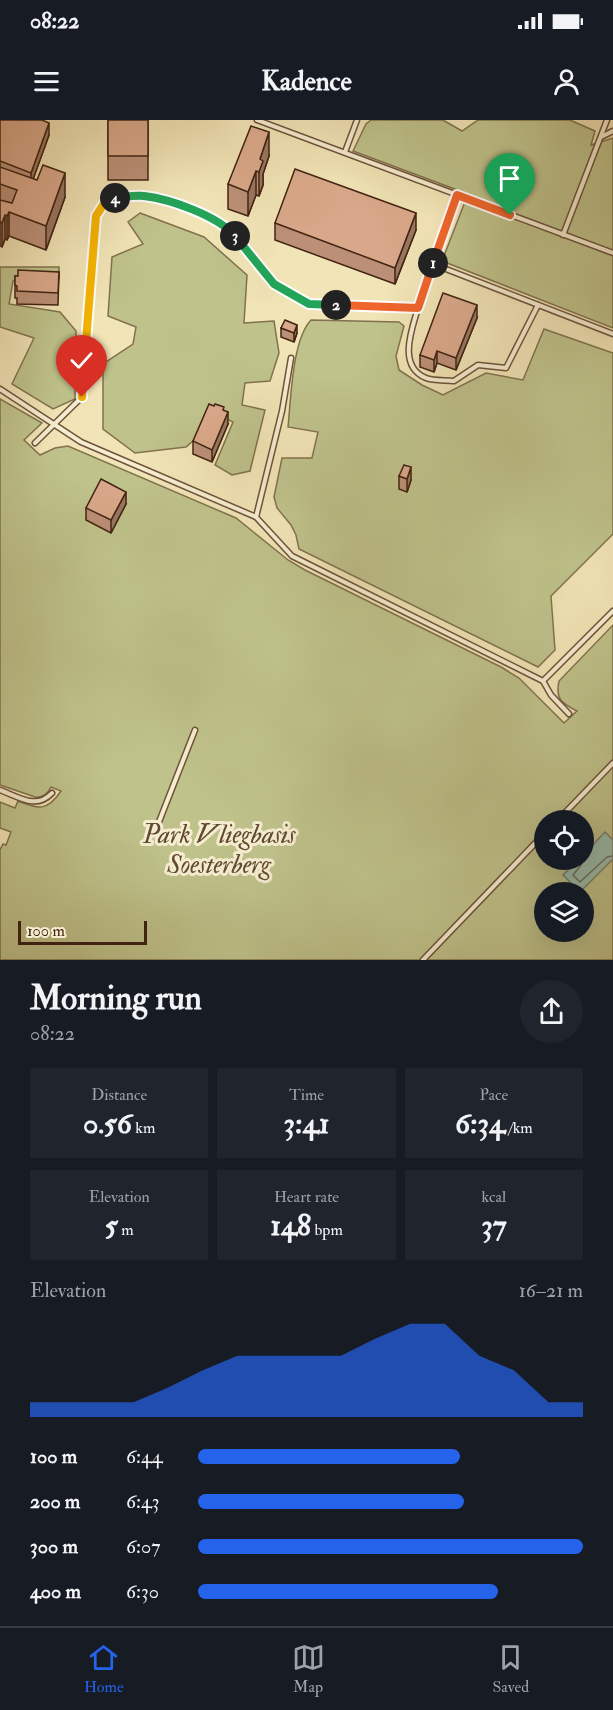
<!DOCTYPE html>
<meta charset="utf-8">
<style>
:root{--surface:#171b24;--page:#20242c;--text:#f1f3f6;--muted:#9ea1a6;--line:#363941;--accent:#2563eb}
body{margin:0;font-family:"IM FELL Double Pica",serif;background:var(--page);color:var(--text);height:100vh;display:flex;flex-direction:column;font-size:22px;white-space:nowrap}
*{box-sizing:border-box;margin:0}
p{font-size:20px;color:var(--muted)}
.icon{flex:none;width:33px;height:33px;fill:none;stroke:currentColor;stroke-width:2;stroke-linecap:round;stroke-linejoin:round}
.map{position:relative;height:840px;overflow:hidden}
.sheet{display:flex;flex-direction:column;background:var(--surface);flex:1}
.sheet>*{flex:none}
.fabs{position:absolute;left:534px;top:690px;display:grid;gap:12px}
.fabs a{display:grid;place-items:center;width:60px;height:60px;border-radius:50%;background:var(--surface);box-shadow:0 6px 24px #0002;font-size:30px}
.scale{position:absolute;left:18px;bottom:15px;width:129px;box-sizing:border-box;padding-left:6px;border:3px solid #412312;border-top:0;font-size:16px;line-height:21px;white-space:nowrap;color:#412312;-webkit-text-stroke:4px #f6edd0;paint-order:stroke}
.pin{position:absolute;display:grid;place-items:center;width:51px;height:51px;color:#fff;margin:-62px -26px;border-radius:50% 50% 50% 0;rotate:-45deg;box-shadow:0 0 6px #0007}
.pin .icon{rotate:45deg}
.km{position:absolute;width:30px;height:30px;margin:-15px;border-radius:50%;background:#222;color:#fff;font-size:16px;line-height:30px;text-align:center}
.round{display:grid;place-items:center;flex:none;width:63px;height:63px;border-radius:32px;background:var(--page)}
.overview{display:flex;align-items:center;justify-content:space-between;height:102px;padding:0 30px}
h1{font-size:33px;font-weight:700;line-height:45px}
.metrics{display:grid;grid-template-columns:repeat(3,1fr);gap:9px;height:102px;padding:6px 30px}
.metrics div{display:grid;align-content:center;border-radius:0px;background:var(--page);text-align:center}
.metrics b{font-size:30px;font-weight:700}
.metrics small{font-size:16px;font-weight:400}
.metrics p{font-size:16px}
.chart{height:168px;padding:12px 30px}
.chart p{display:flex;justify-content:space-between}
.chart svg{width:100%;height:108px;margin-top:6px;fill:var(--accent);opacity:.7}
ul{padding:0 30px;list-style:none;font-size:20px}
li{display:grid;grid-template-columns:96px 72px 1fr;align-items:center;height:45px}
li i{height:15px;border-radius:8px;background:var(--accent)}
.status{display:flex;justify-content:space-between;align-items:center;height:42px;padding:0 30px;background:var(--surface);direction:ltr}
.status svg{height:16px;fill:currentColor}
header{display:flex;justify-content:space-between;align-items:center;height:78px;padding:0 30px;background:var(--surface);font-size:27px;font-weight:700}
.dock{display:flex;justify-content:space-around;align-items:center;height:84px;border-top:2px solid var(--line);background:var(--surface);font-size:16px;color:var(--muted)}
.dock a{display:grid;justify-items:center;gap:3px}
.dock .current{color:var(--accent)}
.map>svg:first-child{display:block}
.green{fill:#bfc28b;stroke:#80724e;stroke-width:1.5;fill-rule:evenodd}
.water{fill:#9bbfad;stroke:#77816f;stroke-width:1.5}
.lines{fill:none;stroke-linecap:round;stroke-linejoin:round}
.shore{stroke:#6e7160;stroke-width:1.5}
.service-casing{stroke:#6d533b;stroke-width:7}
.service{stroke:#f6edd0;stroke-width:4}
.wall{fill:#bb9077;stroke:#412312;stroke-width:1.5}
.shaded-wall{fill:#987661;stroke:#412312;stroke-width:1.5}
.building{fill:#d9a88a;stroke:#412312;stroke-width:1.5}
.split-1-casing{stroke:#fff;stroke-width:12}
.split-2-casing{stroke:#fff;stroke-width:12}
.split-3-casing{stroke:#fff;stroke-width:12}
.split-4-casing{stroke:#fff;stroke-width:12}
.split-5-casing{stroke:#fff;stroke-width:12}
.split-6-casing{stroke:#fff;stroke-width:12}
.split-1{stroke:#f0652b;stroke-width:8}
.split-2{stroke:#f0652b;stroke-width:8}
.split-3{stroke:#22a559;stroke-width:8}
.split-4{stroke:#22a559;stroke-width:8}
.split-5{stroke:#f5b400;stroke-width:8}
.split-6{stroke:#f5b400;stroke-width:8}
.labels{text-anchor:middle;stroke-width:6;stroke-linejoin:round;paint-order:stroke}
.park-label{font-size:26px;font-style:italic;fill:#604b30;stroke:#f6edd0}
</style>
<div class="status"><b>08:22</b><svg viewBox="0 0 49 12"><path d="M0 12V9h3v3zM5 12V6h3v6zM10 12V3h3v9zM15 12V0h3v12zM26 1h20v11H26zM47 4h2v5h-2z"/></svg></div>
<header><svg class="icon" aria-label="menu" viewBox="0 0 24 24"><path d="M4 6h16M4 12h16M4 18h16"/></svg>Kadence<svg class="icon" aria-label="person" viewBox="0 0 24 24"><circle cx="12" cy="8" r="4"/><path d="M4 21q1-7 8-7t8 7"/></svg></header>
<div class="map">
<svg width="613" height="840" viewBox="0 0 613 840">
<rect width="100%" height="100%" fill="#f1e4b6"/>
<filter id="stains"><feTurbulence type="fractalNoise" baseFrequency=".00333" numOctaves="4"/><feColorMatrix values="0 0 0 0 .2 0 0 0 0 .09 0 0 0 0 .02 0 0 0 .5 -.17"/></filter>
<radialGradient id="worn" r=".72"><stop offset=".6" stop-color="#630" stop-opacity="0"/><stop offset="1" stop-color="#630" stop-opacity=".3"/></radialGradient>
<g class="green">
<path d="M371 0H443L462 11 478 0H570L595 11 591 25 613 18V208L442 141 468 74 353 31 366 4Z"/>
<path d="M140 93 204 117 247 155 244 203 274 201 279 233 270 261 245 263 242 285 265 290 250 351 232 355 215 345 233 302 210 290 194 320 186 327 135 333 103 309V244L133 224 136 207 108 196 112 137 143 124 128 102Z"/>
<path d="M0 147H59V158L13 161 9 184 60 192 76 211 75 279 53 289 12 264 34 218 0 207Z"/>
<path d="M311 200 399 202 404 206 396 236 399 250 422 265 443 275 486 253 523 260 544 209 613 233V414L551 476 555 530 538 547 299 429 296 415 291 405 277 388 274 377 282 338H312L318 312 288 307C291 279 292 220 311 200Z"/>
<path d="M0 279 42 303 24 320 40 335 55 328 68 326 236 398 288 440 305 450 501 547 519 558 564 603 577 591C562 583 555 580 559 561L613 505V840H0V730L3 724 6 725 11 712 0 708V682L15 688 18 681C38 689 47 692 61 671L51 667C48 673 43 678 35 677L0 665ZM544 700H584V740H544ZM544 772H584V812H544Z"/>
</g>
<path class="water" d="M605 712 613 720V739L580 772 563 755 578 740H584V734Z"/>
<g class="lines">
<path class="shore" d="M583 740 581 745 573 755 580 762 607 737 613 736"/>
<defs>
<g id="service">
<path d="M257 0 613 133"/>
<path d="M601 17 613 11"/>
<path d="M345 32 357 0"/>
<path d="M457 75 433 144 613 214"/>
<path d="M563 115 607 0"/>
<path d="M418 188C412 209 397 246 426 258 433 261 446 260 454 261L478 245 506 248 538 185"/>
<path d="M0 269 81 322 256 397 292 436 543 561 613 491"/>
<path d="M35 323 82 277 96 96 107 79 144 76 188 86 229 109 274 164 309 184 418 188 433 144"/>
<path d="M256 397 282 291 291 238"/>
<path d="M543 561 551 575 569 594"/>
<path d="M0 670C19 677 36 690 52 673"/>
<path d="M558 700 613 643"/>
<path d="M155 712 195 610"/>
<path d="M423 840 544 714"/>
</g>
</defs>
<use href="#service" class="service-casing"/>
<use href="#service" class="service"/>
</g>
<g class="wall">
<path d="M0 0 49 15 33 59 65 77 46 130 9 116 7 120 5 119 2 127 0 126Z"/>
<rect x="108" y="0" width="40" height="60"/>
<path d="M269 36 263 54V65L259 76 256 75 248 96 228 89V64Z"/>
<path d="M275 103 416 110 395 164 275 120Z"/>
<path d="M59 152 58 185 17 184V178H15V156Z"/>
<path d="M477 198 456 250 437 243 434 252 420 247V235Z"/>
<path d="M281 208 297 213 294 222 281 217Z"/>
<path d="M228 304 212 342 193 334V321Z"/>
<path d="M399 356 411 360 407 372 399 369Z"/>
<path d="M126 384 111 413 86 400V388Z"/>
</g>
<g class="shaded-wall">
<path d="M49 3V15L31 65V53Z"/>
<path d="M269 12V36L263 54V65L259 76V52L260 39Z"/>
<path d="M256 51V75L248 96V72Z"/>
<path d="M65 53V77L46 130V106Z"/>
<path d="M9 92V116L7 120V96Z"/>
<path d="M416 93V110L395 164V148Z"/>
<path d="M5 95V119L2 127V103Z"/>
<path d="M477 185V198L456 250V238Z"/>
<path d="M297 205V213L294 222V213Z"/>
<path d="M437 231V243L434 252V240Z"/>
<path d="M228 292V304L212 342V330Z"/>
<path d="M411 347V360L407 372V359Z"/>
<path d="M126 372V384L111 413V400Z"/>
</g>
<g class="building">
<path d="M0 0H42L49 3 31 53 0 41Z"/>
<rect x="108" y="0" width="40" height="36"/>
<path d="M251 6 269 12 260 39 263 41 259 52 256 51 248 72 228 64Z"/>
<path d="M43 45 65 53 46 106 9 92 7 96 5 95 2 103 0 102V80L12 83 17 70 0 64V47L37 60Z"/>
<path d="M295 49 416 93 395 148 275 103Z"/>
<path d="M18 150 59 152 58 173 17 171V166L15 165V156H18Z"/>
<path d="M443 173 477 185 456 238 437 231 434 240 420 235Z"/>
<path d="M285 200 297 205 294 213 281 208Z"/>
<path d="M209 284 214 286 215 284 224 287 223 290 228 292 212 330 193 321Z"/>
<path d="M404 345 411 347 407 359 399 356Z"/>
<path d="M101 359 126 372 111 400 86 388Z"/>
</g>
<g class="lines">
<defs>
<path id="split-1" d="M433 143 457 75 510 95"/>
<path id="split-2" d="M336 185 418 188 433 143"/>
<path id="split-3" d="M235 116 274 164 309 184 336 185"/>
<path id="split-4" d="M115 78C125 77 135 75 144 76 170 79 218 96 235 116"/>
<path id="split-5" d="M88 196 96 96 107 79 115 78"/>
<path id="split-6" d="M82 277 88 196"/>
</defs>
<use href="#split-1" class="split-1-casing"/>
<use href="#split-2" class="split-2-casing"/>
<use href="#split-3" class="split-3-casing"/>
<use href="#split-4" class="split-4-casing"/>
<use href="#split-5" class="split-5-casing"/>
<use href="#split-6" class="split-6-casing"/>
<use href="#split-1" class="split-1"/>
<use href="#split-2" class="split-2"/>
<use href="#split-3" class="split-3"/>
<use href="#split-4" class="split-4"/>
<use href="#split-5" class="split-5"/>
<use href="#split-6" class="split-6"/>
</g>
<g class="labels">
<g class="park-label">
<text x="219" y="723">Park Vliegbasis<tspan x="219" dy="30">Soesterberg</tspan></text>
</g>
</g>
<rect width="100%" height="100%" filter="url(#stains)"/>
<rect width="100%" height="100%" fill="url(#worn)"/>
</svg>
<div class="fabs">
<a><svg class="icon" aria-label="locate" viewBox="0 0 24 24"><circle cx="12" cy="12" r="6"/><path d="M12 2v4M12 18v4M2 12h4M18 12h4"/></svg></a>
<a><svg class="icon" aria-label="layers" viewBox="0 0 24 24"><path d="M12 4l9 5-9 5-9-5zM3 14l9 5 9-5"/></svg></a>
</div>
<div class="scale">100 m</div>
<div class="pin" style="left:510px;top:95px;background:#1e9e55"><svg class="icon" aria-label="arrive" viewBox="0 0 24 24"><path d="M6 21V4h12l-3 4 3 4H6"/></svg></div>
<div class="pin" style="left:82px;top:277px;background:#d93025"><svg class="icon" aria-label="check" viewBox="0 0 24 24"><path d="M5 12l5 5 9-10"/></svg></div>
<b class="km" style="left:433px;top:143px">1</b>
<b class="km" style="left:336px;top:185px">2</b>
<b class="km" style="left:235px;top:116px">3</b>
<b class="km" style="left:115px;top:78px">4</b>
</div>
<section class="sheet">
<div class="overview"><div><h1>Morning run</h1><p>08:22</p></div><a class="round"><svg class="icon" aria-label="share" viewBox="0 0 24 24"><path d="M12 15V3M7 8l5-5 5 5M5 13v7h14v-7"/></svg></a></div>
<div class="metrics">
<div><p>Distance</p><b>0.56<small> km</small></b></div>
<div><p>Time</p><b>3:41</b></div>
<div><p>Pace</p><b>6:34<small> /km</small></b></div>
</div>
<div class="metrics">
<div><p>Elevation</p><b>5<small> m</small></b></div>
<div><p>Heart rate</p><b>148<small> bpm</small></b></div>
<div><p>kcal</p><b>37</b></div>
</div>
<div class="chart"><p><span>Elevation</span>16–21 m</p>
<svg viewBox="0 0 160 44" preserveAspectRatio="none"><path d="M0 44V38L10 38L20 38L30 38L40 32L50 25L60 19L70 19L80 19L90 19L100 12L110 6L120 6L130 19L140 25L150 38L160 38V44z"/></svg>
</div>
<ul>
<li><b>100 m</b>6:44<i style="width:68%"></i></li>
<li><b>200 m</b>6:43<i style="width:69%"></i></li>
<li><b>300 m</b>6:07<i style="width:100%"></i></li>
<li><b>400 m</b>6:30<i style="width:78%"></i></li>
</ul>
</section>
<nav class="dock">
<a class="current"><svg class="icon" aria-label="home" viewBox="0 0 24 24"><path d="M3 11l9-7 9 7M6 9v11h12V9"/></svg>Home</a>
<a><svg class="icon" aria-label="map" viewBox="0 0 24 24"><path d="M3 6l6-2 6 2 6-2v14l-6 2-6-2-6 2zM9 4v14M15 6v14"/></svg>Map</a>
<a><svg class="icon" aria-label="saved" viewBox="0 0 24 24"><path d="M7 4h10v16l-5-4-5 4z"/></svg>Saved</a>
</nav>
